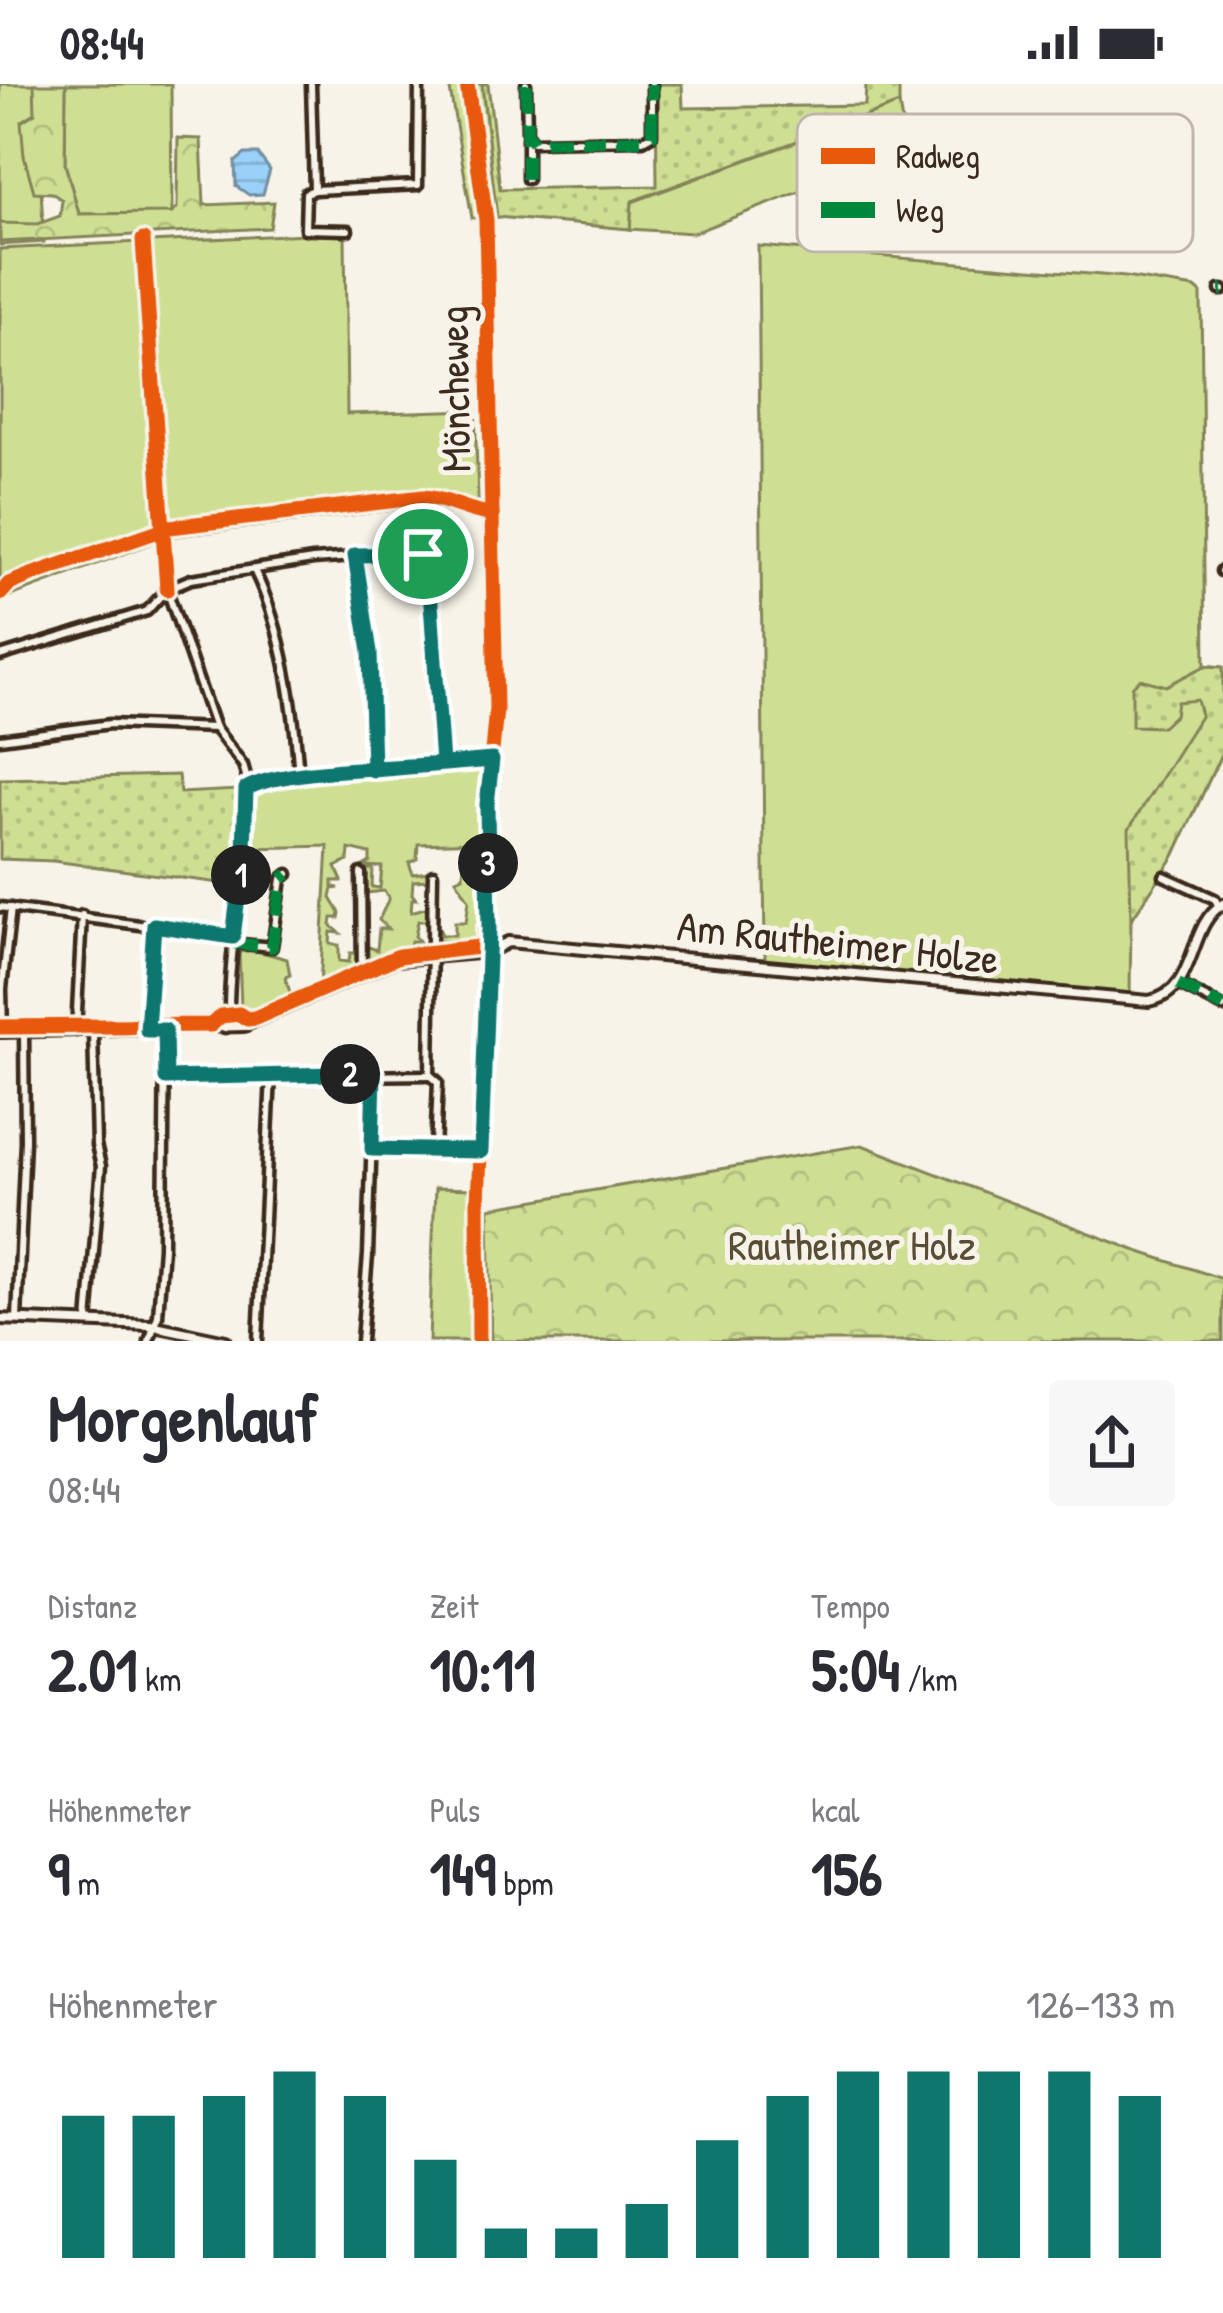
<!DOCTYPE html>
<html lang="de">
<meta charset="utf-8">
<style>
:root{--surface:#fff;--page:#f7f7f7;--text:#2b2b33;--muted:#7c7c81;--accent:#0f766e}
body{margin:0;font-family:"Patrick Hand",sans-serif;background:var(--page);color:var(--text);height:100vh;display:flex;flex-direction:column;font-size:45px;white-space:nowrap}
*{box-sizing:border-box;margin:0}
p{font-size:39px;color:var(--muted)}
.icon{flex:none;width:66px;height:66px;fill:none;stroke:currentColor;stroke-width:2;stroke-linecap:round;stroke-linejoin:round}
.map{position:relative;height:1257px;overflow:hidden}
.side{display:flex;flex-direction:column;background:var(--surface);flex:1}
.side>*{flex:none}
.pin{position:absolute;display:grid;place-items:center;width:102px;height:102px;color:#fff;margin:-51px;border:6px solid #fff;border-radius:50%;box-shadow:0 3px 12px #0007}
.km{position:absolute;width:60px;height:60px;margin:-30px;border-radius:50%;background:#222;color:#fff;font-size:33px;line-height:60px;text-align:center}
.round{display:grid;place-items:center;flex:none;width:126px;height:126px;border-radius:12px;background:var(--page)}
.summary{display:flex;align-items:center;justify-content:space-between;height:204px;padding:0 48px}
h1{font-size:66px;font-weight:700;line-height:90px}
.figures{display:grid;grid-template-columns:repeat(3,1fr);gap:18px;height:204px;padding:12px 48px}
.figures div{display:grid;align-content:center}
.figures b{font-size:60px;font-weight:700}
.figures small{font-size:33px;font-weight:400}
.figures p{font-size:33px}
.chart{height:336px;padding:24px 48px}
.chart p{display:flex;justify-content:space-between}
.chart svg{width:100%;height:216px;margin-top:12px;stroke:var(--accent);stroke-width:6}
.status{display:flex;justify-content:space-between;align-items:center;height:84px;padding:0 60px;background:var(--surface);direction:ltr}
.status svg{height:33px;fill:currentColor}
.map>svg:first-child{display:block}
.green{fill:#cedf94;stroke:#848459;stroke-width:3}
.forest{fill:url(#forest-crowns);stroke:#848459;stroke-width:3}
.park{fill:url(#park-dots);stroke:#848459;stroke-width:3}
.water{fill:url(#water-rules);stroke:#738ea1;stroke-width:3}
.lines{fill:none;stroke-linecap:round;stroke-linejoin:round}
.street-casing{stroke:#3b2a1e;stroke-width:15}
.secondary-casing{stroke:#3b2a1e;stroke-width:16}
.street{stroke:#f7f3e8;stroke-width:6}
.secondary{stroke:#f7f3e8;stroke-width:8}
.quiet{stroke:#00873e;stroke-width:12;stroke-dasharray:24 12;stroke-linecap:butt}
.cycleway-casing{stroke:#f7f3e8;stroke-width:22}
.cycleway{stroke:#e8590c;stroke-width:15}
.route-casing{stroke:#fff;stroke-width:24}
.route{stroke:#0f766e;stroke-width:15}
.labels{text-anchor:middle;stroke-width:10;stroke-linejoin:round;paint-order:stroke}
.street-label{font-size:42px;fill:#3b2a1e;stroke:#f7f3e8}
.park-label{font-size:42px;fill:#584e36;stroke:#f7f3e8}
.key{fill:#f7f3e8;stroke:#bfb7ab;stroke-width:3}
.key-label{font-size:33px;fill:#3b2a1e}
</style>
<div class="status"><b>08:44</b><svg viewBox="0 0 49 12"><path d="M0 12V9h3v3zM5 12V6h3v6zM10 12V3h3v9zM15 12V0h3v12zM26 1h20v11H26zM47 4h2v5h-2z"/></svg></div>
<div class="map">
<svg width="1223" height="1257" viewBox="0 0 1223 1257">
<defs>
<pattern id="forest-crowns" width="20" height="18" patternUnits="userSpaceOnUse" patternTransform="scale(3)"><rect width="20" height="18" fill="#cedf94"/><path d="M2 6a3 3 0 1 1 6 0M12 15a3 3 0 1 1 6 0" fill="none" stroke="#b2c07f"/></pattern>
<pattern id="park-dots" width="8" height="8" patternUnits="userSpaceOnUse" patternTransform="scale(3)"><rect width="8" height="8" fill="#cedf94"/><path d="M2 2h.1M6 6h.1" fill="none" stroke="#b2c07f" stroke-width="1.8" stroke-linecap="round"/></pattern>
<pattern id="water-rules" width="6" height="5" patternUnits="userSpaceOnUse" patternTransform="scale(3)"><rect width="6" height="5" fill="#99d1f8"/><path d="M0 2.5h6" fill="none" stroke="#85b4d4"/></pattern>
</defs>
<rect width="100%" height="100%" fill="#f7f3e8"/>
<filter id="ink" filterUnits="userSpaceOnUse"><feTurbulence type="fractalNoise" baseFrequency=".00833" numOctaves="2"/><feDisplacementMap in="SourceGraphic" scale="24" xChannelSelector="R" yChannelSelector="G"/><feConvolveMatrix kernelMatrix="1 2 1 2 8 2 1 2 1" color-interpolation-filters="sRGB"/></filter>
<g filter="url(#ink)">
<g class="green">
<path d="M0 0H35L44 158 0 161Z"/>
<path d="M66 0H171L172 130H79L65 80Z"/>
<path d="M449 0H482L497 133 472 134Z"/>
<path d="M899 20 908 77 902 167 874 164 880 77 693 149 630 145 632 118Z"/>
<path d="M345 148 347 330 475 326 478 416 169 453 0 516V165L140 158 159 440 169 438 151 158Z"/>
<path d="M758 162 1125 193 1195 204 1201 209 1205 581 1223 583V666L1174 772 1131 836 1130 912 765 876Z"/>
<path d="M480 685V758L418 760 417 775 409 779 413 790 429 788 428 796 413 797 412 810 416 815H412L411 828 428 823V845L426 837H418L415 852 419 857H411L410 862 428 865 366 881 363 861 377 866 379 845H388L379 836 389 814 384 807 366 809 367 785H373L372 803 380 804 382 783 363 782 370 778V770L349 765 348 777 336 783 342 797H333V803L339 804 333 805 331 814 340 829 339 834H332L331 841 340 849 331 848 330 860 339 861V877L349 878 350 869H356L357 885 320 902 328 762 253 764V710L302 698Z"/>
<path d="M464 779 483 780 484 857 480 861 449 863V857H434V844H439L442 851H455V838H466L469 816 456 795 463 792Z"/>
<path d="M254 866 287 875 290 891 285 893 292 914 250 932 241 924 239 868Z"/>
<path d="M435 1104 474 1105V1257H429Z"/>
</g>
<g class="forest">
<path d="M34 0H66L65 80 79 130 172 129 177 124 178 54 201 55 204 121 274 118 270 144 0 158V139L38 140 60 132 62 116 52 109 34 108 24 72 21 38 35 29Z"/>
<path d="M862 1061 1134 1166 1223 1195V1257H491L489 1124Z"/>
</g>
<g class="park">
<path d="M482 0H488L500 105 657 102 656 0H682L683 24 865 21 866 0H899V20L632 117 630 145 497 133Z"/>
<path d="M1205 582 1223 583V666L1174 772 1131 836 1129 745 1201 631 1197 616 1177 618 1175 631 1162 643 1132 642V603L1140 595 1166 602Z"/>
<path d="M178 691 180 709 238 706 235 801 53 777 0 775V695Z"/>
</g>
<path class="water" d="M245 70H258L270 86 263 110 249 111 236 102 235 78Z"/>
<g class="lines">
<defs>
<g id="street">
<path d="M311 0 314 106 418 101 419 0"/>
<path d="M526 0 527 50 533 58 643 56 652 51V0"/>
<path d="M527 54V95"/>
<path d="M314 106 306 109 305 145 348 146"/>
<path d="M1220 206H1223"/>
<path d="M355 471 371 587 373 686"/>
<path d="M254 486C284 547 294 624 299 692"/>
<path d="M1221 487H1223"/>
<path d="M167 506 215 644 243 681 249 703C239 720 246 746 244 767 239 824 228 879 229 936L225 944"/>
<path d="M0 572 147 527 167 505 191 495 313 476 419 468 428 476 442 680"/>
<path d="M0 655 110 640 215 644"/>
<path d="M249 703 299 692 492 676"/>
<path d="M361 789 362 890"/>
<path d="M433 790 430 991 438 998 435 1066"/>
<path d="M1164 792 1215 815 1218 821"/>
<path d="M0 823 233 853"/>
<path d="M233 859 272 863 282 795 288 790"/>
<path d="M1178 900 1223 923"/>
<path d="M147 945 154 841"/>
<path d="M76 947 82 831"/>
<path d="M3 948 2 905 11 824"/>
<path d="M166 994 430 991"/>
<path d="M372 1065 481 1067"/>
<path d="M17 1235 25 1057 24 947"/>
<path d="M88 1238 101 1082 96 1061 93 947"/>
<path d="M149 1257 158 1232 163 1163 165 946"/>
<path d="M258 1257 271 992"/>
<path d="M361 1257 368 1171 374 989"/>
</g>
<g id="secondary">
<path d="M467 0 486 136 496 625 487 720 489 845 478 1119 479 1257"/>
<path d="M0 948 244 942 397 876 489 868 508 858 1149 917C1199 908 1186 841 1223 820"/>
<path d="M0 1235 150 1241 226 1257"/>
</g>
</defs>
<use href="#street" class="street-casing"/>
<use href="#secondary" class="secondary-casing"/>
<use href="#street" class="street"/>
<use href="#secondary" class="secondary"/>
<g class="quiet">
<path d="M526 0 527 50 533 58 643 56 652 51V0"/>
<path d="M527 95V50"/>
<path d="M1220 206H1223"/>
<path d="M1221 487H1223"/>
<path d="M233 859 272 863 282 795 288 790"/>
<path d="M1178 900 1223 923"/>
</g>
<defs>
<g id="cycleway">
<path d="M467 0 486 136 496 625 487 720 489 845 478 1119 479 1257"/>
<path d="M143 156 167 505"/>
<path d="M0 510 9 500 31 491 170 443 423 413C448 414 468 429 492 430"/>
<path d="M0 943 211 941 221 932 239 930 247 935 255 934 399 872 479 863 485 858V845H489"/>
</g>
</defs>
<use href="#cycleway" class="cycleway-casing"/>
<use href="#cycleway" class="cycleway"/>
</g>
</g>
<g class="lines" filter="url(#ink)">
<defs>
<path id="route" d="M423 470 428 476 442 680C396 684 281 684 246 705L244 766 233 853 154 841 147 946H165L166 994 374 989 372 1065 481 1067 489 845 487 720 492 676 373 686 370 568 355 471 423 470"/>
</defs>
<use href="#route" class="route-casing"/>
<use href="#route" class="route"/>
</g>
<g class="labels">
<g class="street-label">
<text transform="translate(454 305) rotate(-91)" y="15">Möncheweg</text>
<text transform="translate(838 858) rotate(6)" y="15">Am Rautheimer Holze</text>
</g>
<g class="park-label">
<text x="852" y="1176">Rautheimer Holz</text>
</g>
</g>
<rect x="797" y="30" width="396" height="138" rx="18" class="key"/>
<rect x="821" y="64" width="54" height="16" fill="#e8590c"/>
<rect x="821" y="118" width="54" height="16" fill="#00873e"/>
<g class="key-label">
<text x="896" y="84">Radweg</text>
<text x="896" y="138">Weg</text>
</g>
</svg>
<div class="pin" style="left:423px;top:470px;background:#1e9e55"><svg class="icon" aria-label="arrive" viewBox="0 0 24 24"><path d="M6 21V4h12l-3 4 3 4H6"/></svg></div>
<b class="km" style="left:241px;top:791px">1</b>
<b class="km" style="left:350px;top:990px">2</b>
<b class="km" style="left:488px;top:779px">3</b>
</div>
<section class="side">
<div class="summary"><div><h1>Morgenlauf</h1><p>08:44</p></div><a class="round"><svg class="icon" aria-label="share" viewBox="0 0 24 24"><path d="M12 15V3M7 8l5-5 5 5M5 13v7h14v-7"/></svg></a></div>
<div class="figures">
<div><p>Distanz</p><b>2.01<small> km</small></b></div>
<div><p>Zeit</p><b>10:11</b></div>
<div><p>Tempo</p><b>5:04<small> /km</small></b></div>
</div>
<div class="figures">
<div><p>Höhenmeter</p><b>9<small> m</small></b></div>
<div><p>Puls</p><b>149<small> bpm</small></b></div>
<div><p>kcal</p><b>156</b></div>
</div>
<div class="chart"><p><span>Höhenmeter</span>126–133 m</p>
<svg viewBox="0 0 160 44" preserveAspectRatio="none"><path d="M5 44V15M15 44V15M25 44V11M35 44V6M45 44V11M55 44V24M65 44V38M75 44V38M85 44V33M95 44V20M105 44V11M115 44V6M125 44V6M135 44V6M145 44V6M155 44V11"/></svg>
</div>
</section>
